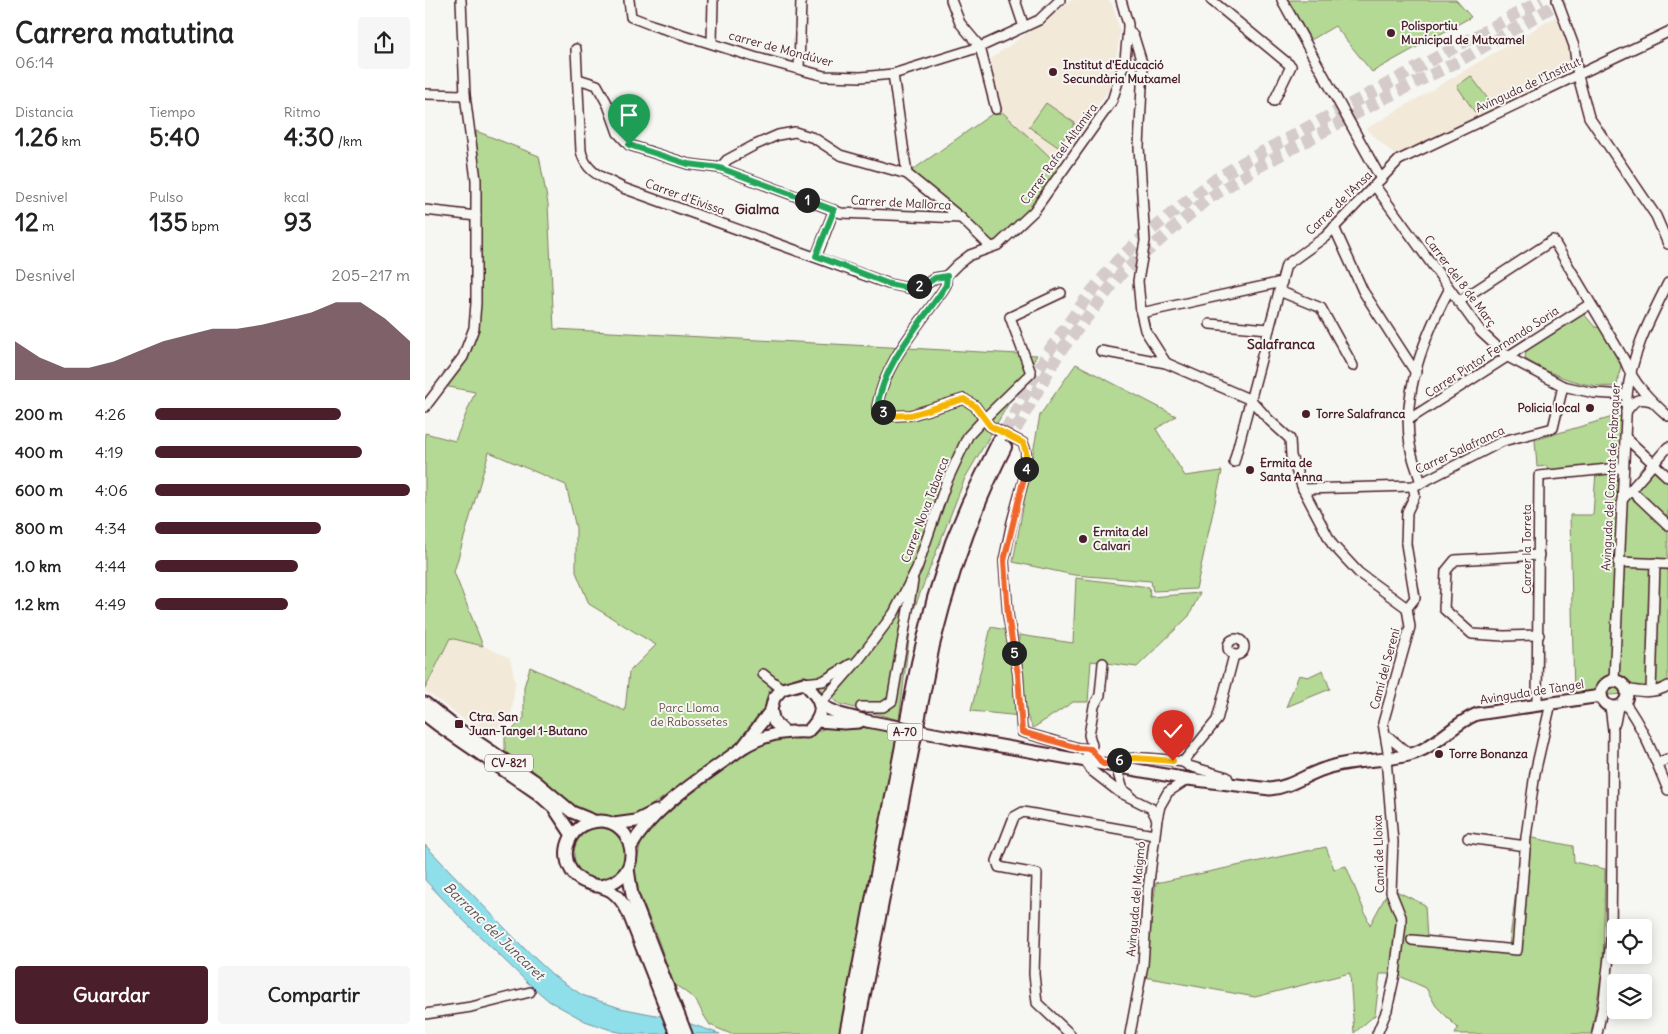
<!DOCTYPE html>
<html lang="es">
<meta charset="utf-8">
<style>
:root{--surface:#fff;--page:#f6f6f6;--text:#222;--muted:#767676;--accent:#4a1f2b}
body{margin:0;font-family:Delius,sans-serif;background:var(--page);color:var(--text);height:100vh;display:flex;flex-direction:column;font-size:19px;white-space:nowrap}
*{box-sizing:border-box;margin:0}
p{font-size:16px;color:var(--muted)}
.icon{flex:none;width:28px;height:28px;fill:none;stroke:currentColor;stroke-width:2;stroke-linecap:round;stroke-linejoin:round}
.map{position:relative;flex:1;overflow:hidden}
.drawer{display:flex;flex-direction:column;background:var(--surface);width:425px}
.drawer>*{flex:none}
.buttons{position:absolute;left:1182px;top:919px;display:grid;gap:10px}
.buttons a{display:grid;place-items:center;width:45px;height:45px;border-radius:5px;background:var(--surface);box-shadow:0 2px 12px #0003;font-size:25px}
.pin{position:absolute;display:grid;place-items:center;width:42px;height:42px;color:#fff;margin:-51px -21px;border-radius:50% 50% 50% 0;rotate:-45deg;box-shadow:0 0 5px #0007}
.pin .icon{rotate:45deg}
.km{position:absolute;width:25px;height:25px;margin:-12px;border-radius:50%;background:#222;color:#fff;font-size:14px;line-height:25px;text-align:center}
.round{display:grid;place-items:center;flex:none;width:52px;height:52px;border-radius:5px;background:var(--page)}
.overview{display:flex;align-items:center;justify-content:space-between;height:85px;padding:0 15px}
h1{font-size:28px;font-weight:800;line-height:38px}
.stats{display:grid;grid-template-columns:repeat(3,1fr);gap:8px;height:85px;padding:5px 15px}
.stats div{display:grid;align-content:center}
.stats b{font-size:25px;font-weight:800}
.stats small{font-size:14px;font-weight:400}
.stats p{font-size:14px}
.chart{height:140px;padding:10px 15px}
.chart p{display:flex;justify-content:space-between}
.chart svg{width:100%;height:90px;margin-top:5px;fill:var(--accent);opacity:.7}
.primary-button{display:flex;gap:10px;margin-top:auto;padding:10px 15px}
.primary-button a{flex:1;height:58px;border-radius:5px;background:var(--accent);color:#fff;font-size:20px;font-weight:800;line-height:58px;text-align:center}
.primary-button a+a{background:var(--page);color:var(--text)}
ul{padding:0 15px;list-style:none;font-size:16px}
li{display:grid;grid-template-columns:80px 60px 1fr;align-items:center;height:38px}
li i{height:12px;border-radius:6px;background:var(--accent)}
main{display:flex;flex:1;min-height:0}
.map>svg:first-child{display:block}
.built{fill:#f2e9d8}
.green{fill:#b4d994;stroke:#7f7c60}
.water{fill:#8edfe9;stroke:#73929d}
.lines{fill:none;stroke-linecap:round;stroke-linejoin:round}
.highway-tunnel{stroke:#d4cbca;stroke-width:12;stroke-dasharray:12 6;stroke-linecap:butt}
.minor-casing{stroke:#4a1f2b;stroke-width:12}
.major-casing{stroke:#4a1f2b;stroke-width:15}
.highway-casing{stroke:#4a1f2b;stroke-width:16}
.minor{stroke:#f6f6f2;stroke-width:9}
.major{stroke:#f6f6f2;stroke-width:11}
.highway{stroke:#f6f6f2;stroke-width:12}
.major-bridge-casing{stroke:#4a1f2b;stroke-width:15;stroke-linecap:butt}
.major-bridge{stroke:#f6f6f2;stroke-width:11}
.split-1-casing{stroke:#fff;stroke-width:10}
.split-2-casing{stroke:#fff;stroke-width:10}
.split-3-casing{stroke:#fff;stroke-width:10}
.split-4-casing{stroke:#fff;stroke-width:10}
.split-5-casing{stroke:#fff;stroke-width:10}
.split-6-casing{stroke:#fff;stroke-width:10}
.split-7-casing{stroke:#fff;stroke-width:10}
.split-1{stroke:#22a559;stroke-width:6}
.split-2{stroke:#22a559;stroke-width:6}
.split-3{stroke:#22a559;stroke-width:6}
.split-4{stroke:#f5b400;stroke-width:6}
.split-5{stroke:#f0652b;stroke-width:6}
.split-6{stroke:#f0652b;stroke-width:6}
.split-7{stroke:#f5b400;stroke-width:6}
.poi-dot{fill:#4a1f2b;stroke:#f6f6f2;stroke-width:2}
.labels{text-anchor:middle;stroke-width:4;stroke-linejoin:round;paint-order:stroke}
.shield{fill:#f6f6f2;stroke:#7e6067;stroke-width:1}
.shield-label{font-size:11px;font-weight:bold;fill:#4a1f2b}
.poi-label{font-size:12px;font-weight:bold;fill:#4a1f2b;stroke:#f6f6f2;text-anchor:start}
.street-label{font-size:12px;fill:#4a1f2b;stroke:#f6f6f2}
.park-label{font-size:12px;fill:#644e45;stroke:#f6f6f2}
.neighbourhood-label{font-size:14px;font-weight:bold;fill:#4a1f2b;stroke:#f6f6f2}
.water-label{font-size:14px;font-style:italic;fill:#5b4f5a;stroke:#f6f6f2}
</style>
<main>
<section class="drawer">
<div class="overview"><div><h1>Carrera matutina</h1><p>06:14</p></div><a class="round"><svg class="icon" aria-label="share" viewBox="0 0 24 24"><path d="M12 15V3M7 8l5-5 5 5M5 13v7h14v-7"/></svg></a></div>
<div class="stats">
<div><p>Distancia</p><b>1.26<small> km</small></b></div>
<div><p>Tiempo</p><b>5:40</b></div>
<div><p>Ritmo</p><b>4:30<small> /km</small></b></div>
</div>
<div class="stats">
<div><p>Desnivel</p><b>12<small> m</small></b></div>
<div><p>Pulso</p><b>135<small> bpm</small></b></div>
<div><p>kcal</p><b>93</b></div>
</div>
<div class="chart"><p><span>Desnivel</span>205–217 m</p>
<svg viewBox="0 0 160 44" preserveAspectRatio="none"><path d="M0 44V25L10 33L20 38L30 38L40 35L50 30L60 25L70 22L80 19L90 19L100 17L110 14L120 11L130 6L140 6L150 14L160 25V44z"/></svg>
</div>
<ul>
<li><b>200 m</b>4:26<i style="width:73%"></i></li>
<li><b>400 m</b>4:19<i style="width:81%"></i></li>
<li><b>600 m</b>4:06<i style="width:100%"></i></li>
<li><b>800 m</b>4:34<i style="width:65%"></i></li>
<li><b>1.0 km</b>4:44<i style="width:56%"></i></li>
<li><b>1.2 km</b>4:49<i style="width:52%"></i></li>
</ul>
<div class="primary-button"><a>Guardar</a><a>Compartir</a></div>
</section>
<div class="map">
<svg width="1243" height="1034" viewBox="0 0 1243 1034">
<rect width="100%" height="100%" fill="#f6f6f2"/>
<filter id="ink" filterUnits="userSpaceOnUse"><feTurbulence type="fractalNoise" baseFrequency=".02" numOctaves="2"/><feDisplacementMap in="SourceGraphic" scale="10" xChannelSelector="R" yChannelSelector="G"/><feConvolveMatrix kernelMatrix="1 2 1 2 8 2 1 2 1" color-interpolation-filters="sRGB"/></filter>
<g filter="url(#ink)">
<g class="built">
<path d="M647 0H683L687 4 695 31 687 86 630 162 574 109 566 59Z"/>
<path d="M1135 14 1146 51 1149 77 973 158 941 129Z"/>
<path d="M25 638 58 646 85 658 90 681 87 712 75 726 64 735 51 728 0 691Z"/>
</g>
<g class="green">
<path d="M863 0H1031L1046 17 947 72 910 26 886 40Z"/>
<path d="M1046 76 1066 103 1051 114 1032 86Z"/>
<path d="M621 103 650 123 633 147 604 127Z"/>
<path d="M574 109 638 169 609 211 566 247 482 174Z"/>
<path d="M51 131 114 156 123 204 129 329 612 355 540 478 487 614 474 720 415 704 376 676 345 689C342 698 340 710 335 718 310 757 247 791 208 817L194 818 169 814 152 807 101 765 80 752V737L99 718V687L105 667 200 711 204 672 231 645 164 604 151 572V528L141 485 64 452 29 572 58 646 25 638 0 689V433L30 441 50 392 19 386 41 360 54 329Z"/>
<path d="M1158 313 1170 327 1176 328 1196 365 1192 386C1160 389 1127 375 1100 359L1101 350Z"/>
<path d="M651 364 751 416 731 429 760 476 797 471 771 589 728 591 726 581 649 575 588 562 615 415Z"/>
<path d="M1191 416 1197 417 1193 468 1198 469 1197 500 1229 463 1243 477V564L1231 563 1232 569 1243 570V687L1218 693 1149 697 1145 515H1168L1171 471 1123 476 1122 466 1112 467 1110 440Z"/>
<path d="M651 578 724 587 725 597 775 593 764 616 712 667 666 661 663 702H648L608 728 598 707 594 635 648 643Z"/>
<path d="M566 627 586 631 596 716 546 711Z"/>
<path d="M898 670 905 689 861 707 874 675 883 677Z"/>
<path d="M419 726H441L476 731 415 1034H306L285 1025 278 1014 271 1000 255 988 249 985 231 934 213 892 209 875 216 842 220 833 262 797 331 747 356 737 374 739 401 728Z"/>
<circle cx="175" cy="854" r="26"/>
<path d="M1098 836 1148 846 1149 862 1180 869 1178 968 1166 1034H1030L1033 1028 1011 1006 1001 988 970 974H955L950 1015 929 1033 925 973 830 997 719 977 731 883 901 847 909 869 921 866 945 925 965 888 1000 905 1002 939 1084 946Z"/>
</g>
<path class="water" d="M0 845 100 949 129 976 157 995 195 1008 251 1019 295 1034H204L189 1031 160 1021 124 1001 102 982 34 916 0 880Z"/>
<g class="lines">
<g class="highway-tunnel">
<path d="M580 431 623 352 662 297 692 261 720 235 752 209 791 179 817 163 1117 0"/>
<path d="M582 445 634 353 696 274 780 201 828 170 956 100 1036 60 1139 0"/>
</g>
<defs>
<g id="minor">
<path d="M204 0 206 17 227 25 329 57 399 76 436 77 468 74 555 47 614 20 635 0"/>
<path d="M526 0 535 23 555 47 571 109"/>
<path d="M590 0 599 27"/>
<path d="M786 0 866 66 849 101"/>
<path d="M857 0 956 179"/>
<path d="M1132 0 1149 46 1153 76 1164 117 1231 216 1243 244"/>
<path d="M703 29 709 37 718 66 714 147 720 241 713 281 716 313 720 330 741 363"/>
<path d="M287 43 288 0"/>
<path d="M151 49 156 151C161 174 180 178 198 188L464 284 483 288 500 285 510 278 521 276"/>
<path d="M374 69 376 0"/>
<path d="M468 74 482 174"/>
<path d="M153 79 172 85 183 105 193 133 204 145 263 164 295 168 416 213 536 218 566 247"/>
<path d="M0 94 40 95"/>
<path d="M295 168 302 160 328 146 353 135 370 132 389 138 415 155 482 174 536 218"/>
<path d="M950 186 1056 332 1083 357 1138 386 1169 393 1202 395"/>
<path d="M0 210 51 216"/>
<path d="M909 227 938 291 991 373"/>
<path d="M391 257 409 210"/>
<path d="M854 291 896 308 928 366"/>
<path d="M636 293 585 317 606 373 559 419 565 426 598 443 601 451 600 475 587 522 579 561 583 615 593 674 597 732 653 748 666 749"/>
<path d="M1033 302 1128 240 1200 361C1208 383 1225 400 1243 416"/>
<path d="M716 313 857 282"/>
<path d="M785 324 844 329"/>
<path d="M676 351 741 363 826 400 844 420 865 439 866 456 878 489 907 544 934 573 982 608 985 627 958 723 964 758"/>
<path d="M0 407 38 357 49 328 51 303V180L40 95 36 0"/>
<path d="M1201 412C1209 401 1211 397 1226 401"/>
<path d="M983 420 1165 304"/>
<path d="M1200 437 1243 477"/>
<path d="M809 462 861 265 900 237 974 160 1243 32"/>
<path d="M996 483C993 472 988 461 986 450 975 397 1000 335 1024 290"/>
<path d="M878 489 988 486 996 483 1078 441 1128 428 1138 386"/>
<path d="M1206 490 1243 525"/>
<path d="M1197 500 1243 447"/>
<path d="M1193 562 1243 564"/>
<path d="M982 608 990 598 981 544 982 512 990 495 988 486"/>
<path d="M1114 635 1079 636 1047 634 1019 609 1021 571 1030 560 1114 555"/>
<circle cx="811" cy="647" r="8"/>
<path d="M678 663 675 695 669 706 664 735 667 745 660 760 667 771 694 792 726 808 732 819"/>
<path d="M338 674 357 689"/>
<path d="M1189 681 1202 395C1207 352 1224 321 1243 283"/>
<path d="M379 683 398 681 426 664"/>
<path d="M1201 689C1215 692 1230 694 1243 686"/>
<path d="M1226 691 1230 563"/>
<path d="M1199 702C1219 729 1230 759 1243 790"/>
<path d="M395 704 435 658 469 613 492 568 521 483 543 436 559 419 550 406 539 399 486 415 464 416 452 407C460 361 493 327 518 290L521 285V276L533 264 545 255 573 245 609 211 687 101 700 60 703 29V24L696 0"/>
<path d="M1112 705 1114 476 1193 468 1198 469"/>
<path d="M436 707H458L467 701 488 581"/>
<path d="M1190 723 1193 707"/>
<path d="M960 734 984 754"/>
<path d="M758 762 792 720 809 655"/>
<path d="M1232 763 1243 759"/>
<path d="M682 764C706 754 733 759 758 762L764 766 802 777 806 785"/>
<path d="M693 773 698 790 704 794"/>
<path d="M1043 838 1101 846"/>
<path d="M987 940 1092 950 1101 837 1110 773 1126 703"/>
<path d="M0 1014 46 1007 105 992"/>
<path d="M645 1034 612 1003 609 974 612 874 574 867 572 861 589 817 598 812 729 835"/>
<path d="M705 1034 718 965 723 890 732 819 735 806 743 792 763 779"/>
<path d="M952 1034 962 1010 970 974 976 924V917L966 892 968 842 961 758"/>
<path d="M1172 1034 1179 1000 1186 940 1188 730 1185 706"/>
</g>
<g id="major">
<circle cx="1189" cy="694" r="13"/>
<path d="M0 703 29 726 110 781 147 812 169 821"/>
<path d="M395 705 415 714 442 721"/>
<path d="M346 710 349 722 360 732"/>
<path d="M0 715 13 725 112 793 129 808 147 835"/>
<path d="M393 721 419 723 434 722"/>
<path d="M525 737 763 779 845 789C866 787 880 775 899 769 928 758 961 763 990 753 1013 745 1029 723 1052 714L1176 696"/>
<path d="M189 824 211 821 231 811"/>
<path d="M206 847C228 806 280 776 317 748 339 735 356 731 382 732 402 713 398 701 379 683L357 689 349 698 346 710 317 748"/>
<path d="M203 869 207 895 261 1034"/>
<path d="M171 886C227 883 209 808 164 823 156 825 150 831 146 837 140 848 140 860 146 870 155 886 172 883 186 891 193 896 199 904 203 912L251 1034"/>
</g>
<g id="highway">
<path d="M421 1034 493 663 509 598 527 542 543 504 574 441"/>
<path d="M431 1034 508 645C525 576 548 510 580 447"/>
</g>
</defs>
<use href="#minor" class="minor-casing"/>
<use href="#major" class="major-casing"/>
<use href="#highway" class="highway-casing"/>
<use href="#minor" class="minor"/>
<use href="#major" class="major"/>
<use href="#highway" class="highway"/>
<defs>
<path id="major-bridge" d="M442 721 525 737"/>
</defs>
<use href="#major-bridge" class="major-bridge-casing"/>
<use href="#major-bridge" class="major-bridge"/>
</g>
</g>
<g class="lines" filter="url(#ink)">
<defs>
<path id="split-1" d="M204 145 263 164 295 168 382 200"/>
<path id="split-2" d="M382 200 409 210 391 256 464 284 483 288 494 286"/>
<path id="split-3" d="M458 412 452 407C460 361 493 327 518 290L521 285 522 276 510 278 500 285 494 286"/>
<path id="split-4" d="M458 412 464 416 486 415 539 399 550 406 565 426 598 443 601 452V469"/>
<path id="split-5" d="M589 653 583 615 579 561 601 469"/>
<path id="split-6" d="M589 653 593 674 597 732 653 748 666 749 678 764H682L694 760"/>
<path id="split-7" d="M694 760 710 758 748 761"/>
</defs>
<use href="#split-1" class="split-1-casing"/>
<use href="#split-2" class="split-2-casing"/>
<use href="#split-3" class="split-3-casing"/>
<use href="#split-4" class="split-4-casing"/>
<use href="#split-5" class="split-5-casing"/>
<use href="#split-6" class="split-6-casing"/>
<use href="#split-7" class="split-7-casing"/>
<use href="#split-1" class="split-1"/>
<use href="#split-2" class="split-2"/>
<use href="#split-3" class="split-3"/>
<use href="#split-4" class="split-4"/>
<use href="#split-5" class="split-5"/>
<use href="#split-6" class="split-6"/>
<use href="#split-7" class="split-7"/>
</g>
<g class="poi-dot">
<circle cx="966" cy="33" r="5"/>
<circle cx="628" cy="72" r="5"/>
<circle cx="1165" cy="408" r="5"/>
<circle cx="881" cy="414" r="5"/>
<circle cx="825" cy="470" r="5"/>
<circle cx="658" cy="539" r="5"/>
<rect x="29" y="719" width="10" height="10" rx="2.5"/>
<circle cx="1014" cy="754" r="5"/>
</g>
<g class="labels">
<g class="shield">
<rect x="462.5" y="723.5" width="35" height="17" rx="4"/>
<rect x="60" y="754.5" width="48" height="17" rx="4"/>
</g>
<g class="shield-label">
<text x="480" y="736">A-70</text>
<text x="84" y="767">CV-821</text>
</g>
<g class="poi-label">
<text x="976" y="30">Polisportiu<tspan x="976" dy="14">Municipal de Mutxamel</tspan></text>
<text x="638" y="69">Institut d'Educació<tspan x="638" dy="14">Secundària Mutxamel</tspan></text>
<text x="1155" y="412" text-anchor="end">Policia local</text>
<text x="891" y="418">Torre Salafranca</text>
<text x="835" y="467">Ermita de<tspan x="835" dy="14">Santa Anna</tspan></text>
<text x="668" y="536">Ermita del<tspan x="668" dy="14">Calvari</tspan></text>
<text x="44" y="721">Ctra. San<tspan x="44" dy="14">Juan-Tangel 1-Butano</tspan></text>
<text x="1024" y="758">Torre Bonanza</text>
</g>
<g class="street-label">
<text transform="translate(356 49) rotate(15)" y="4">carrer de Mondúver</text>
<text transform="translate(1103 85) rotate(-25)" y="4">Avinguda de l'Institut</text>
<text transform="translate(634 154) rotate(-54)" y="4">Carrer Rafael Altamira</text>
<text transform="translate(260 197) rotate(20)" y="4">Carrer d'Eivissa</text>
<text transform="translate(476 203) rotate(3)" y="4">Carrer de Mallorca</text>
<text transform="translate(914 203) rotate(-44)" y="4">Carrer de l'Ansa</text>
<text transform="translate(1035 281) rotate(53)" y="4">Carrer del 8 de Març</text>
<text transform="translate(1067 352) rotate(-33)" y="4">Carrer Pintor Fernando Soria</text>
<text transform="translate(1035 450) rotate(-25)" y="4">Carrer Salafranca</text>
<text transform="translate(1186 477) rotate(-87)" y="4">Avinguda del Comtat de Fabraquer</text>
<text transform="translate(500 510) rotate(-69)" y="4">Carrer Nova Tabarca</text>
<text transform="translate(1102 549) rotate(-90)" y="4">Carrer la Torreta</text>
<text transform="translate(960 669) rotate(-75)" y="4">Camí del Serení</text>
<text transform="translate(1107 692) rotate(-9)" y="4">Avinguda de Tàngel</text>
<text transform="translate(954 854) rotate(-92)" y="4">Camí de Lloixa</text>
<text transform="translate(711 899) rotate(-85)" y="4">Avinguda del Maigmó</text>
</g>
<g class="park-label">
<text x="264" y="712">Parc Lloma<tspan x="264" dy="14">de Rabossetes</tspan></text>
</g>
<g class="neighbourhood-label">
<text x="332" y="214">Gialma</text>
<text x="856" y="349">Salafranca</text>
</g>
<g class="water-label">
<text transform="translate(69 931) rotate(44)" y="5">Barranc del Juncaret</text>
</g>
</g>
</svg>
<div class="buttons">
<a><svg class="icon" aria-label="locate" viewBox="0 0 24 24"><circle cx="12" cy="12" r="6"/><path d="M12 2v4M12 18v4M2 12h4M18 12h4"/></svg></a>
<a><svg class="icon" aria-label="layers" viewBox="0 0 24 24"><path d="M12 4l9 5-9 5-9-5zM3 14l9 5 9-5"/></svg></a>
</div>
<div class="pin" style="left:204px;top:145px;background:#1e9e55"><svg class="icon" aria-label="arrive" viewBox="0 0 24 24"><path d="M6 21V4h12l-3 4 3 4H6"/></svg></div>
<div class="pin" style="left:748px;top:761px;background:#d93025"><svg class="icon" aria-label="check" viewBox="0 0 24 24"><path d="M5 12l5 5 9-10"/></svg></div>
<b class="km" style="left:382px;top:200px">1</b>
<b class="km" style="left:494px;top:286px">2</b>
<b class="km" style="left:458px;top:412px">3</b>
<b class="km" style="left:601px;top:469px">4</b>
<b class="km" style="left:589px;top:653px">5</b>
<b class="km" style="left:694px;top:760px">6</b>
</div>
</main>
